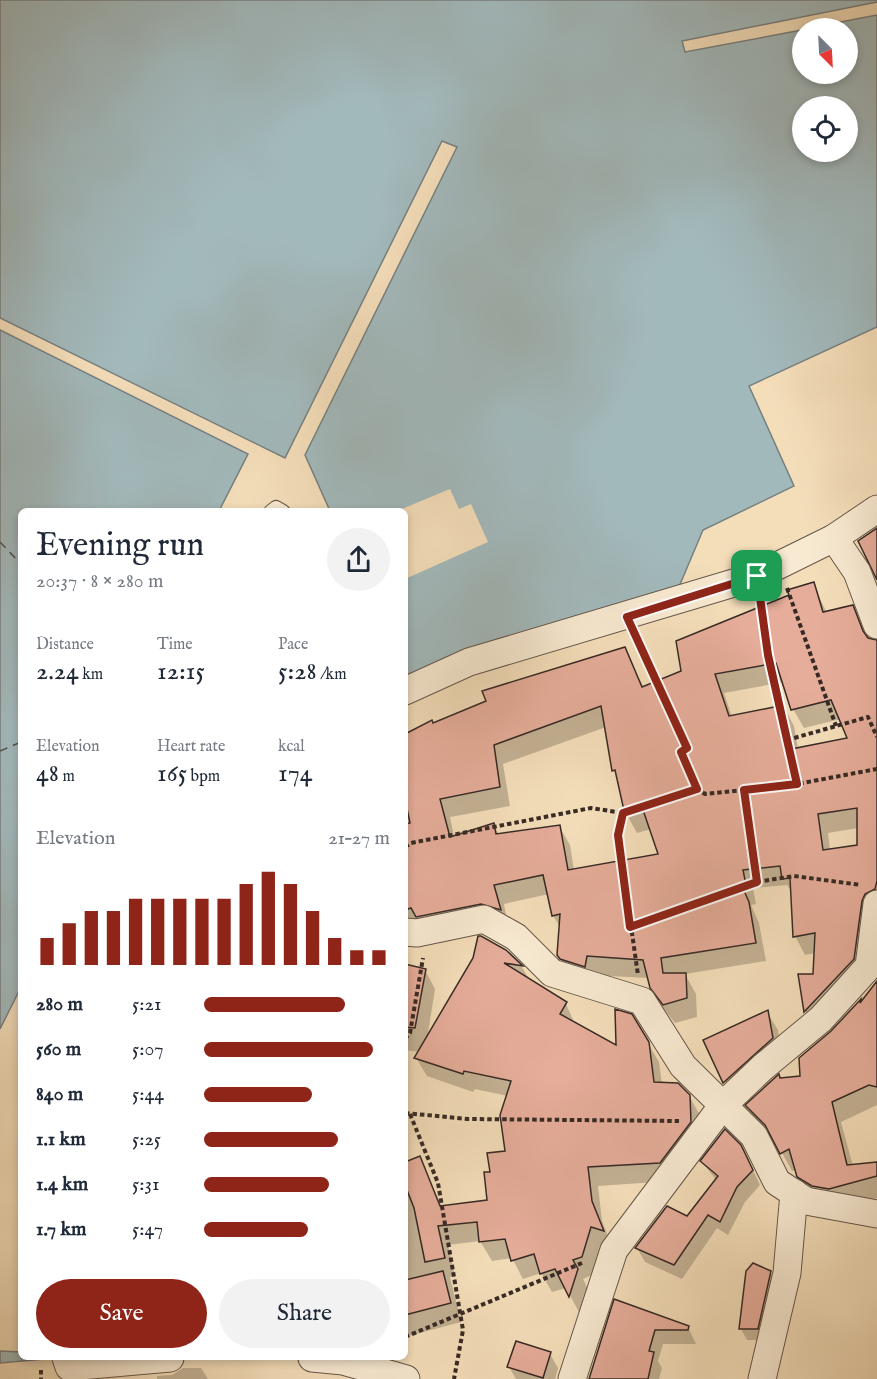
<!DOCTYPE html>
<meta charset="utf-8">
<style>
:root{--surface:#fff;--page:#f2f2f3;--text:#1f2937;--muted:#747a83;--accent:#8f2418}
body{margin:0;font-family:"IM FELL English",serif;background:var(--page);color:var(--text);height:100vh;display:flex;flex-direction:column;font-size:22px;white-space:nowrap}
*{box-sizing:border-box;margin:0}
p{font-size:20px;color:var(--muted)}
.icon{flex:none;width:33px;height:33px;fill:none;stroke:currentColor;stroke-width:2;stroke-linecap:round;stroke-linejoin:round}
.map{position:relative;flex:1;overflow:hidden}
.details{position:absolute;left:18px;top:508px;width:390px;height:852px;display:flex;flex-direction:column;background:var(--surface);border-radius:9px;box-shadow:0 3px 9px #0003}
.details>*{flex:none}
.needle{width:39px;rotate:156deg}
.buttons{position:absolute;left:792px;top:18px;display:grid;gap:12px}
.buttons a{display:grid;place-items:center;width:66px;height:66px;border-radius:50%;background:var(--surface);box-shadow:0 3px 9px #0003;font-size:30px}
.pin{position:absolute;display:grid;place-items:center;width:51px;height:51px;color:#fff;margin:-26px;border-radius:12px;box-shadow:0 3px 9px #0006}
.round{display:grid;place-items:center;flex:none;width:63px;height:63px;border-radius:32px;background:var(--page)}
.headline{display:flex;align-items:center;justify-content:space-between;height:102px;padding:0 18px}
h1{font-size:33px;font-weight:600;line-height:45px}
.stats{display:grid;grid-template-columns:repeat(3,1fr);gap:9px;height:102px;padding:6px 18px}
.stats div{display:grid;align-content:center}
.stats b{font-size:26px;font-weight:600}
.stats small{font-size:16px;font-weight:400}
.stats p{font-size:16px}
.chart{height:168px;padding:12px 18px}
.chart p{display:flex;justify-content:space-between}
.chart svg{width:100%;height:108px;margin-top:6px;stroke:var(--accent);stroke-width:6}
.action{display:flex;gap:12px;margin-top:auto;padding:12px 18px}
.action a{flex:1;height:69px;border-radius:36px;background:var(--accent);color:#fff;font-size:24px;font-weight:600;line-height:69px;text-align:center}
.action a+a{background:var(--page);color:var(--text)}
ul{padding:0 18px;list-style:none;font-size:20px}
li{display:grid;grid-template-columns:96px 72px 1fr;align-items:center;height:45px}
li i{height:15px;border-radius:8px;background:var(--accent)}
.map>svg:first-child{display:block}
.water{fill:#a2b9bc;stroke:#778080;stroke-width:1.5;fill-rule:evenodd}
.pier{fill:#f4deba}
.shadow{fill:#0003;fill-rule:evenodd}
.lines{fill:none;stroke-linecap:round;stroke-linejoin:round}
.ferry{stroke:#524e4b;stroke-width:1.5;stroke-dasharray:8 6;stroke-linecap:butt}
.building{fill:#e6ad9a;stroke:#372a25;stroke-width:1.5;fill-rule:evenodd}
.lane-casing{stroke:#66574a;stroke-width:16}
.street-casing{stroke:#66574a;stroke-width:29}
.path{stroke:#372a25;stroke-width:4;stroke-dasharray:4.5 3;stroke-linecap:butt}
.lane{stroke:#f8ead2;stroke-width:14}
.street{stroke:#f8ead2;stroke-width:27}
.route-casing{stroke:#fff;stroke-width:12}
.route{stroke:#8f2418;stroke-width:8}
</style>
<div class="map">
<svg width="877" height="1379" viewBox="0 0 877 1379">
<rect width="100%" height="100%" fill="#f4deba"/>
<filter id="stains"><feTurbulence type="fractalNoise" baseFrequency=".00333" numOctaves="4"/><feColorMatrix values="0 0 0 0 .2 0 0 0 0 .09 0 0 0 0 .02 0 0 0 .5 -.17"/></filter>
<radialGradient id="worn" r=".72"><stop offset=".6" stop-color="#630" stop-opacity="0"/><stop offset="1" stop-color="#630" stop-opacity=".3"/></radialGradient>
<g class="water">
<path d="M0 0H877V2L682 41 685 52 802 30V74H848V28H809L877 15V327L749 386 794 486 703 530 673 601 405 682V512L330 511 305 455 457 147 442 141 285 458 0 318ZM802 106H848V152H802Z"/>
<path d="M0 330 248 454 219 511 21 512V987L0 1029Z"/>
<path d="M0 1351 21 1352V1358L45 1359 0 1363Z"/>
</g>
<path class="pier" d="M450 489 459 509 471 504 488 542 405 579V512L397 511Z"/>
<g class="shadow">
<path d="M813 584 827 613 852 607 869 639 877 642V912L864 978 816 1030 806 1012 800 975H814L816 953 805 955 795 936 793 894 787 885 753 888 756 904 751 905 759 923 766 961 685 974 696 994 697 1017 675 1023 662 1007 649 978 569 974 558 955 561 928 553 916 549 894 504 904 508 927 405 940V736L624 649 644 688 682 672 791 596ZM784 682 793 709 804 728 841 719 849 739 798 749 794 726 784 707 732 717 724 693ZM606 727 614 770 619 778 627 815 637 833 651 829 660 855 574 870 570 845 559 826 499 835 493 825 454 837 450 817 510 806 503 764ZM858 828V846L830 850 828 833Z"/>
<path d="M505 951 522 967 530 981 566 1004 575 1024 618 1047 648 1043 659 1062 662 1084 689 1096 700 1115 671 1181 598 1186 602 1221 613 1249 592 1275 583 1279 588 1289 580 1314 566 1288 552 1292 541 1273 523 1279 512 1258 492 1261 480 1241 448 1245 455 1276 450 1277 461 1322 405 1337V1163L419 1158 442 1207 489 1201 491 1173 506 1152 508 1096 475 1089 473 1092 427 1076 416 1058 419 1052 405 1050V965L425 970 435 989 427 1040Z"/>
<path d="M877 983V1105L841 1122 853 1166 877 1164V1198L840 1208 810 1195 797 1169 792 1171 776 1142 758 1124 747 1106 780 1080 801 1077 834 1031Z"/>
<path d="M767 1012 778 1030 782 1057 735 1100 705 1041Z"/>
<path d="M702 1162H749L760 1185 745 1202 728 1235 717 1228 682 1279 645 1262 637 1248 687 1217 717 1181Z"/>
<path d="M770 1272 777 1284 764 1340H747L741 1329Z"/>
<path d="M615 1301 688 1327 696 1344H663L658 1361 662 1368 659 1379H589Z"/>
<path d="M550 1354 558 1368 555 1379H516L509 1367Z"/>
<path d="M183 1368H201L208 1379H157V1376L172 1375Z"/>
</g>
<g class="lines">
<g class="ferry">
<path d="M0 542 21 564"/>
<path d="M0 751 21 742"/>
</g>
</g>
<g class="building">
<path d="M877 528V580L858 541Z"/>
<path d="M814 582 823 612 853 605 863 631 868 638 877 640V881L875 889 865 894 862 901 854 959 804 1012 798 974H813L815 933 793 937 790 878 782 879 780 866 743 870 746 885 742 886 749 902 756 943 661 958 663 973H686L687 998 663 1005 650 988 643 960 587 956 585 967 560 959 557 955 560 914 552 916 543 875 494 885 501 910 481 904 416 917 411 908 405 910V824L410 823 405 799V734L432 720 433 723 486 701 482 691 625 647 642 687 681 671 676 641 789 595 787 590ZM776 663 791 710 831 700 847 738 791 749 784 705 729 716 715 674ZM601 706 612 771 615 770 625 815 643 810 658 854 568 870 560 825 496 834 494 823 450 837 440 799 500 787 494 745ZM857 808V845L823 850 818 814Z"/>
<path d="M478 936H481L506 950 523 966 504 963 567 1002 560 1014 616 1045 615 1009 632 1014 649 1042 654 1082 678 1083 690 1095 691 1122 660 1163 588 1167 592 1201 604 1231 591 1227 582 1257 573 1260 578 1269 569 1297 555 1269 540 1274 534 1254 511 1261 505 1239 479 1242 477 1222 438 1226 445 1258 425 1262 414 1208 405 1185V1162L420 1156 440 1206 487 1200 484 1172H490L487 1153 505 1151 500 1115 511 1081 464 1071 463 1074 414 1058 473 958Z"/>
<path d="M405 964 426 969 415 1028 405 1027Z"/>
<path d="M877 981V1087L869 1085 832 1102 847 1165 877 1162V1176L829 1189 812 1186 797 1177 789 1149 780 1154 765 1125 745 1105 779 1074 780 1078 800 1076 799 1058 831 1031 861 999 860 1003Z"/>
<path d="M768 1010 773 1038 723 1083 703 1040Z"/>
<path d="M725 1129 741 1145 753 1170 737 1187 720 1222 708 1215 674 1265 635 1248 667 1206 687 1216 718 1176 700 1161Z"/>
<path d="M753 1263 771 1271 758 1329H739L746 1271Z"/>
<path d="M443 1271 451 1303 405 1315V1280Z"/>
<path d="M614 1299 689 1326 688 1330H655L649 1351 654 1352 648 1379H589Z"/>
<path d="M516 1341 551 1352 543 1378 507 1367Z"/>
</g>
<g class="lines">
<defs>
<path id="lane" d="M271 512 276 508 283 512"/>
<g id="street">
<path d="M834 538 857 572 877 625"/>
<path d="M405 691 469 662 757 576 834 538 877 509"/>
<path d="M405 932 417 933 484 919 516 937 552 973 642 1001 683 1066 754 1136 777 1182 806 1201 877 1214"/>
<path d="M66 1358 69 1367 170 1358"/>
<path d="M312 1358 343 1361 406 1379"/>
<path d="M572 1379 614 1250 723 1105 763 1067 821 1019 869 966 877 904"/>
<path d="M762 1379 787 1273 794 1193"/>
</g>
</defs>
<use href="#lane" class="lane-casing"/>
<use href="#street" class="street-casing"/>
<g class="path">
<path d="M787 588 836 726"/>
<path d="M760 601 768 655 797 784"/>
<path d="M636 637 687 748 681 752 697 789"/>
<path d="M787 740 868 717 877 737"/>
<path d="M744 790 757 882"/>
<path d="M623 813 618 835 638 975"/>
<path d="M405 847 411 843 591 808 623 813 697 789 705 794 744 790 797 784 877 769"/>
<path d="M630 927 757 882 794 876 861 885"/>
<path d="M405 1039 410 1033 423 958"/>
<path d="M405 1113 468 1119 679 1121"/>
<path d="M410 1114 438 1183 463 1330 454 1379"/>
<path d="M405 1337 582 1263"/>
<path d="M41 1370V1379"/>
</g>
<use href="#lane" class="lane"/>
<use href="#street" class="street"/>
</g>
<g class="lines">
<defs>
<path id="route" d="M757 576 768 655 797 784 744 790 757 882 630 927 618 835 623 813 697 789 681 752 687 748 627 617Z"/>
</defs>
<use href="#route" class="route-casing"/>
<use href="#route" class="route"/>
</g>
<rect width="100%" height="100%" filter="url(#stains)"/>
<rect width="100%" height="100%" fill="url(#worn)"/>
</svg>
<div class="buttons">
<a><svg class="needle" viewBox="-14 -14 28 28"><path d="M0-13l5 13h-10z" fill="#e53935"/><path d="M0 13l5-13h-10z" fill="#747a83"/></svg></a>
<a><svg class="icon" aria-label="locate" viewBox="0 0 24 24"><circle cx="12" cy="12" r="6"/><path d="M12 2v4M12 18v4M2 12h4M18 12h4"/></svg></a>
</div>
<div class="pin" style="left:757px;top:576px;background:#1e9e55"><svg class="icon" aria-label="arrive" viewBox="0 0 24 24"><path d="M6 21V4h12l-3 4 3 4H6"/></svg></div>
<section class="details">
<div class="headline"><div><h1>Evening run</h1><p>20:37 · 8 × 280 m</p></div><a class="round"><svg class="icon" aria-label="share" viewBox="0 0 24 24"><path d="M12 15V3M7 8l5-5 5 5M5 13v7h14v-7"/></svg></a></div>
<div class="stats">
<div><p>Distance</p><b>2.24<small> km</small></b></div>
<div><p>Time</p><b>12:15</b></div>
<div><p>Pace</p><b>5:28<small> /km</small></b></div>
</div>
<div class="stats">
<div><p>Elevation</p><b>48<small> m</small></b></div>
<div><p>Heart rate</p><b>165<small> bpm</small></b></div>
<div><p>kcal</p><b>174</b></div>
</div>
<div class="chart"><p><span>Elevation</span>21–27 m</p>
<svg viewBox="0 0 160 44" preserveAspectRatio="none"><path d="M5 44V33M15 44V27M25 44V22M35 44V22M45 44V17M55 44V17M65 44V17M75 44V17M85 44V17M95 44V11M105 44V6M115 44V11M125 44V22M135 44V33M145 44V38M155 44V38"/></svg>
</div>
<ul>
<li><b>280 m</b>5:21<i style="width:76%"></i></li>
<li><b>560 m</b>5:07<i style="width:91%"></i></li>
<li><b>840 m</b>5:44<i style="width:58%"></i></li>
<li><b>1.1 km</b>5:25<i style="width:72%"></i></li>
<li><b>1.4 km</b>5:31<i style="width:67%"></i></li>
<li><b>1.7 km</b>5:47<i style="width:56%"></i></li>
</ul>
<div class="action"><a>Save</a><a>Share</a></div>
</section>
</div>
